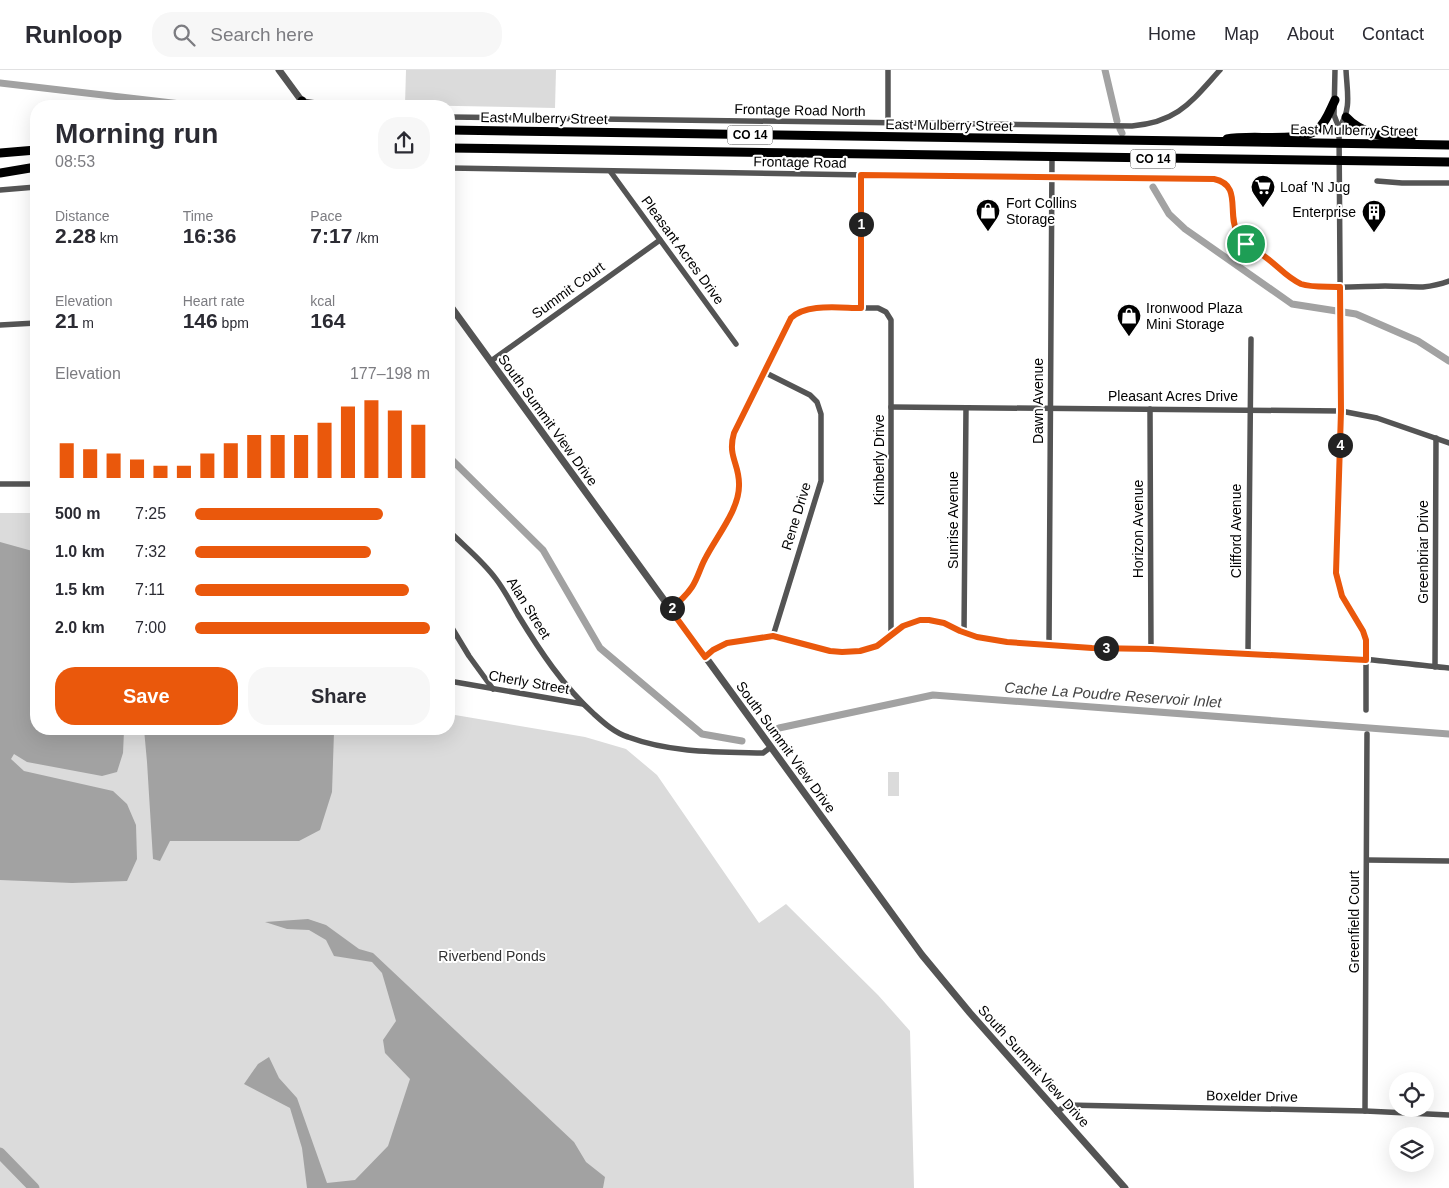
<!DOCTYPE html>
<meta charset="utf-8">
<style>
:root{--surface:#fff;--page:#f7f7f7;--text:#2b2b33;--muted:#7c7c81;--line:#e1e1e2;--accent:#ea580c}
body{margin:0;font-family:Arial,sans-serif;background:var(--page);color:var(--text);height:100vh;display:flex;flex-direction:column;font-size:19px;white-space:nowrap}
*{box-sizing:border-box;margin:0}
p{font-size:16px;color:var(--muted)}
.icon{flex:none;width:28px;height:28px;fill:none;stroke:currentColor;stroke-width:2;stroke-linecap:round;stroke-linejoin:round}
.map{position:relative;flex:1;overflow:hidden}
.sheet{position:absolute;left:30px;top:30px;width:425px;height:635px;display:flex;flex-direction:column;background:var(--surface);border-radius:20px;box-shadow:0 5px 20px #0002}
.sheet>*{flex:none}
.buttons{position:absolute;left:1389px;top:1002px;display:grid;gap:10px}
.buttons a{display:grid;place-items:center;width:45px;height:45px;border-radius:50%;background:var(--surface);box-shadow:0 5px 20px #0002;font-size:25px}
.pin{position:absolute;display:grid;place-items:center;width:42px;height:42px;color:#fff;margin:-21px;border:2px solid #fff;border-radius:50%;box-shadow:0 1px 5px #0007}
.km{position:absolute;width:25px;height:25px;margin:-12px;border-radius:50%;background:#222;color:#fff;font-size:14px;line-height:25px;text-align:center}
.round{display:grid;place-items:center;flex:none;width:52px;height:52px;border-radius:20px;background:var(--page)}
.head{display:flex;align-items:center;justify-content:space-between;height:85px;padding:0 25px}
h1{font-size:28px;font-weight:700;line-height:38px}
.figures{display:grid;grid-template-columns:repeat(3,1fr);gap:8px;height:85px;padding:5px 25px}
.figures div{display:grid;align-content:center}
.figures b{font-size:21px;font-weight:700}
.figures small{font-size:14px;font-weight:400}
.figures p{font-size:14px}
.chart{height:140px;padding:10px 25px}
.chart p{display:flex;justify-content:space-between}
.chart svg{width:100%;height:90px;margin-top:5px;stroke:var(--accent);stroke-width:6}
.cta{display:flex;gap:10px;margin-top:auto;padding:10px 25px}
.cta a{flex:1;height:58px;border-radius:20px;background:var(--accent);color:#fff;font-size:20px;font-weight:700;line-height:58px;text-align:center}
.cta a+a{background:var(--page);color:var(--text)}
ul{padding:0 25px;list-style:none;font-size:16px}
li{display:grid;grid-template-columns:80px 60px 1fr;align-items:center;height:38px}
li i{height:12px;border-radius:6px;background:var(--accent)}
header{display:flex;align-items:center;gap:30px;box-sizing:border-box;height:70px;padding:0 25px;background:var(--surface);border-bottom:1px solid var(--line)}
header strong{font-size:24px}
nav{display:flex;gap:28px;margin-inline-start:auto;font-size:18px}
.search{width:350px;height:45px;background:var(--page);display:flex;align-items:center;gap:12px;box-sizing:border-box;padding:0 18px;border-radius:20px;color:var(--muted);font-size:19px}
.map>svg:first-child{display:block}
.green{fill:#dbdbdb}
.water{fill:#a2a2a2}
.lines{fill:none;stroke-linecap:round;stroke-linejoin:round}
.canal{stroke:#a2a2a2;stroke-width:7}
.river{stroke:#a2a2a2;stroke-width:11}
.minor{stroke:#545454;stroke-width:5.5}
.tertiary{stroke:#545454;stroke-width:7}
.trunk{stroke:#000;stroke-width:9}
.route-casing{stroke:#fff;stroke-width:10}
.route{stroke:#ea580c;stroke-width:6}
.labels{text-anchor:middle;stroke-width:4;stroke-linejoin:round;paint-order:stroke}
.shield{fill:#fff;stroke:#4c4c4c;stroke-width:1}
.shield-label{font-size:12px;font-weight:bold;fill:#000}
.street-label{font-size:14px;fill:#000;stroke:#fff}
.poi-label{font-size:14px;fill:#000;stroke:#fff;text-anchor:start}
.park-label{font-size:14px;fill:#323232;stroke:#fff}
.water-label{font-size:15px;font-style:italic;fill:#434343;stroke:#fff}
</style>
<header>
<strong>Runloop</strong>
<div class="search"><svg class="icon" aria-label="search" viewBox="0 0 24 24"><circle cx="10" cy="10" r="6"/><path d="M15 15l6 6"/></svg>Search here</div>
<nav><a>Home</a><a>Map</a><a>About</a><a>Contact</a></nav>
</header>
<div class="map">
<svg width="1449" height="1118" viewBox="0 0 1449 1118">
<rect width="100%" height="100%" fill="#fff"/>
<g class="green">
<path d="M406 0H556L555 38 405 35Z"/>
<path d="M0 443H36V659H449V644L585 667 626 679 657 705 759 853 786 834 878 925 910 961 914 1118H0Z"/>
<rect x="888" y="702" width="11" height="24"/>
</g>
<g class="water">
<path d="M0 472 36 482V659H124V661L123 683 117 702 102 706 27 692 14 684 11 689 24 701 113 721 127 734 136 755 137 789 127 811 72 813 0 810Z"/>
<path d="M144 659H329L334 662 332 722 320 760 299 771H170L160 791 153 789 147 692Z"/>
<path d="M308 849 326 855 359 879 373 883 574 1072 586 1092 605 1107 603 1118H307L302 1078 290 1038 244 1014 258 994 269 987 279 1008 297 1028 327 1113 355 1110 388 1076 410 1009 385 983 383 970 396 951 382 903 372 892 334 886 326 870 309 860 287 859 265 852Z"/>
</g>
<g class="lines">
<g class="canal">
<path d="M1105 0 1117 51"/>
<path d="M0 13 198 36"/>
<path d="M1120 59 1122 63"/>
<path d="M1153 117 1169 144 1185 159 1292 234 1356 244 1418 271 1449 291"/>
<path d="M449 387 543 480 600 578 702 664 742 671"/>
<path d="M779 658 933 625 1449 664"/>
</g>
<path class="river" d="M0 1083 34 1118"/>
<g class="minor">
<path d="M1335 0 1334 45 1339 58 1341 341 1336 503 1342 526 1363 561 1366 570V640"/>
<path d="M302 31 336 36"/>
<path d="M449 47 1132 56C1178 52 1191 32 1220 0"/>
<path d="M888 53V0"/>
<path d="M1339 58C1352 39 1347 22 1346 0"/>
<path d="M449 98 926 106 1214 109C1244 115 1225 146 1239 165 1247 175 1256 180 1265 187 1277 196 1288 209 1302 214 1319 220 1365 216 1385 216 1398 216 1411 217 1423 217 1432 216 1441 214 1449 211"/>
<path d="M610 101 736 274"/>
<path d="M1377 111 1402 113H1449"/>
<path d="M0 120 36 117"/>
<path d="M861 238V105"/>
<path d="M0 255 36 253"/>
<path d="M491 291 660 170"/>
<path d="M764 302 810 325 817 332 821 344V411L773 566"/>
<path d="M891 337 1341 341 1377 348 1449 373"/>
<path d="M1150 339 1151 579"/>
<path d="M0 414H36"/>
<path d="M449 461C465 477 483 491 496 509 505 521 511 533 518 545 540 581 563 616 594 644 604 653 615 663 628 667 671 683 718 682 763 683L771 677"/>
<path d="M670 539C678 533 686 526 692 517 698 508 700 498 705 489 716 467 739 440 739 416 740 394 727 387 734 363L791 248 795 244 807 238H878L886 242 891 250V566"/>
<path d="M449 553 469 586 493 619"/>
<path d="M964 563 966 338"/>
<path d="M1049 575 1052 87"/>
<path d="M1248 583 1251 269"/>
<path d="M705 587C718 576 730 571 746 569 755 568 765 565 773 566 800 568 824 584 852 582 864 582 877 577 887 569 900 560 910 550 928 550 942 550 951 558 963 562 982 569 1000 572 1020 573 1131 580 1242 580 1353 588 1385 591 1417 595 1449 598"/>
<path d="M1435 597 1436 368"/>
<path d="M449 611 583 634"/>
<path d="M1367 790 1449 791"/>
<path d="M1365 1041 1367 664"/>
<path d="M1057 1042 1066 1035 1365 1041 1449 1045"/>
</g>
<g class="tertiary">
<path d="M279 0 304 34"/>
<path d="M449 234 922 885 970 943 1125 1118"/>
</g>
<g class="trunk">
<path d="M302 31V36"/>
<path d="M1346 47C1361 64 1389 69 1411 69"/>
<path d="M449 60 1449 75"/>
<path d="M1227 69C1249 64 1301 73 1317 60 1326 53 1330 40 1335 30"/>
<path d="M449 78 1449 92"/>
<path d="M0 83 36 80"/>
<path d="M0 103 36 97"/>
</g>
</g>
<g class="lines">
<defs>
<path id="route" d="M861 105 1214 109C1243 115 1226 144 1238 164 1245 174 1255 179 1264 186 1277 195 1287 208 1301 214 1313 218 1328 216 1340 217L1341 341 1336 503 1342 526 1363 561 1366 570V590L1151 579 1092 578 1007 572 977 567 960 561 944 553 929 550H920L903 556 877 576 860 581 842 582 830 581 773 566 727 573 713 580 705 587 670 539C678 533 686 526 692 517 698 508 700 498 705 489 716 467 739 440 739 416 740 394 727 387 734 363L791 248C806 233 840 238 861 238Z"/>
</defs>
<use href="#route" class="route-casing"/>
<use href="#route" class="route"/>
</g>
<defs>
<symbol id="supermarket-pin" viewBox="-11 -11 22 30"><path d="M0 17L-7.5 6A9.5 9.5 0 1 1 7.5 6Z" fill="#000" stroke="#fff"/><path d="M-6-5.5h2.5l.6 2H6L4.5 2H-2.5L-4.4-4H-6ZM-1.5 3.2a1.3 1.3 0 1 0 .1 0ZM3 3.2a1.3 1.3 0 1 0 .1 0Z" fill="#fff"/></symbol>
<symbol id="shop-pin" viewBox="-11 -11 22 30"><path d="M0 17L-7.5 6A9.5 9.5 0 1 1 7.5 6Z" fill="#000" stroke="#fff"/><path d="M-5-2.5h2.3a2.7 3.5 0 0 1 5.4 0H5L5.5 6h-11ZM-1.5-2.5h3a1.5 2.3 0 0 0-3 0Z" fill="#fff"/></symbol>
<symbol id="building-pin" viewBox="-11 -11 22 30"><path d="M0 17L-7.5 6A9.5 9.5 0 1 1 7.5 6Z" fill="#000" stroke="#fff"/><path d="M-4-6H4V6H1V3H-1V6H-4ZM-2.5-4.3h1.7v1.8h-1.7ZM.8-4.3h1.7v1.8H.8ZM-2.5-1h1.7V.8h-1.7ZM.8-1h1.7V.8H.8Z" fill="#fff"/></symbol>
</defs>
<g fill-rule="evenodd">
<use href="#supermarket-pin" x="1249" y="103" width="28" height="38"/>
<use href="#shop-pin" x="974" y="127" width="28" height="38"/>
<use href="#building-pin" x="1360" y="128" width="28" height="38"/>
<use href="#shop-pin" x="1115" y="232" width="28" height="38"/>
</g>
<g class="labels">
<g class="shield">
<rect x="727.5" y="55.5" width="45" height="19" rx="4"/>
<rect x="1130.5" y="79.5" width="45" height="19" rx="4"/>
</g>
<g class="shield-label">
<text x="750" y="69">CO 14</text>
<text x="1153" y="93">CO 14</text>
</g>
<g class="street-label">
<text transform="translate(800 40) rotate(1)" y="5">Frontage Road North</text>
<text transform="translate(544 48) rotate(1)" y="5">East Mulberry Street</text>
<text transform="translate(949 55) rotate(1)" y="5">East Mulberry Street</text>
<text transform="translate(1354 60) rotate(1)" y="5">East Mulberry Street</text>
<text transform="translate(800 92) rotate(1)" y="5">Frontage Road</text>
<text transform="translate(683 180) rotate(54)" y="5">Pleasant Acres Drive</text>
<text transform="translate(568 220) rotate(-36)" y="5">Summit Court</text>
<text x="1173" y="331">Pleasant Acres Drive</text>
<text transform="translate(1038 331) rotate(-90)" y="5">Dawn Avenue</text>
<text transform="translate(548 350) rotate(54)" y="5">South Summit View Drive</text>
<text transform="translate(879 390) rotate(-90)" y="5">Kimberly Drive</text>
<text transform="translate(796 446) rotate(-73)" y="5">Rene Drive</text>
<text transform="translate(953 450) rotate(-90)" y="5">Sunrise Avenue</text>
<text transform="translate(1138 459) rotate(-90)" y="5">Horizon Avenue</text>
<text transform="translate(1236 461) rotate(-90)" y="5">Clifford Avenue</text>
<text transform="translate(1423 482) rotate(-90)" y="5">Greenbriar Drive</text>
<text transform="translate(529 538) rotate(58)" y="5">Alan Street</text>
<text transform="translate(529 612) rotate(10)" y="5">Cherly Street</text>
<text transform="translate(786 677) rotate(54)" y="5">South Summit View Drive</text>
<text transform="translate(1354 852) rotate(-90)" y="5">Greenfield Court</text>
<text transform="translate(1034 996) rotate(48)" y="5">South Summit View Drive</text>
<text transform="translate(1252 1026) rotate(1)" y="5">Boxelder Drive</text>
</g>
<g class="poi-label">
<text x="1280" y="122">Loaf 'N Jug</text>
<text x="1006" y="138">Fort Collins<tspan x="1006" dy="16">Storage</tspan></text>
<text x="1356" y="147" text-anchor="end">Enterprise</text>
<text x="1146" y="243">Ironwood Plaza<tspan x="1146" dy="16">Mini Storage</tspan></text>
</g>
<g class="park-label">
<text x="492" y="891">Riverbend Ponds</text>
</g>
<g class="water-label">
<text transform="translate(1113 625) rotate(4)" y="5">Cache La Poudre Reservoir Inlet</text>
</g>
</g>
</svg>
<div class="buttons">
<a><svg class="icon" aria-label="locate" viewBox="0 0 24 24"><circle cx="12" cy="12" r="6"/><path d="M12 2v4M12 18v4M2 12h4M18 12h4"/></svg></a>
<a><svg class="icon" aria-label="layers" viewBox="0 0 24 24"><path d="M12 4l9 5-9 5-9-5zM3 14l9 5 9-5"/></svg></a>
</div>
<div class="pin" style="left:1246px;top:174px;background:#1e9e55"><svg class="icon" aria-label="arrive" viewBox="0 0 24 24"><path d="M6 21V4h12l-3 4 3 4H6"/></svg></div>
<b class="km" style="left:861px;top:154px">1</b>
<b class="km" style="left:672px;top:538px">2</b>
<b class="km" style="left:1106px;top:578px">3</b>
<b class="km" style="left:1340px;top:375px">4</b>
<section class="sheet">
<div class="head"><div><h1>Morning run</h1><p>08:53</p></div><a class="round"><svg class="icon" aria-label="share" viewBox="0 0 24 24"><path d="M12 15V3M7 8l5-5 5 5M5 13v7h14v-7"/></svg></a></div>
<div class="figures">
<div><p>Distance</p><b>2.28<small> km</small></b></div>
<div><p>Time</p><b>16:36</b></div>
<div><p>Pace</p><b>7:17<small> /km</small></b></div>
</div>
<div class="figures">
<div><p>Elevation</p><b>21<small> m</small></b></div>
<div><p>Heart rate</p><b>146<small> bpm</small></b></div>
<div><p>kcal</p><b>164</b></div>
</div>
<div class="chart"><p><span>Elevation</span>177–198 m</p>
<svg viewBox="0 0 160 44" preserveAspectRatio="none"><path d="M5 44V27M15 44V30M25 44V32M35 44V35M45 44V38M55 44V38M65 44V32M75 44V27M85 44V23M95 44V23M105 44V23M115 44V17M125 44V9M135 44V6M145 44V11M155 44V18"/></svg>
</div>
<ul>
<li><b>500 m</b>7:25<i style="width:80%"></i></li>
<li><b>1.0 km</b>7:32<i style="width:75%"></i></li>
<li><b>1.5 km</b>7:11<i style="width:91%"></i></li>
<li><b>2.0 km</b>7:00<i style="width:100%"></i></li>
</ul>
<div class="cta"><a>Save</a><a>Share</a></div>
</section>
</div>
